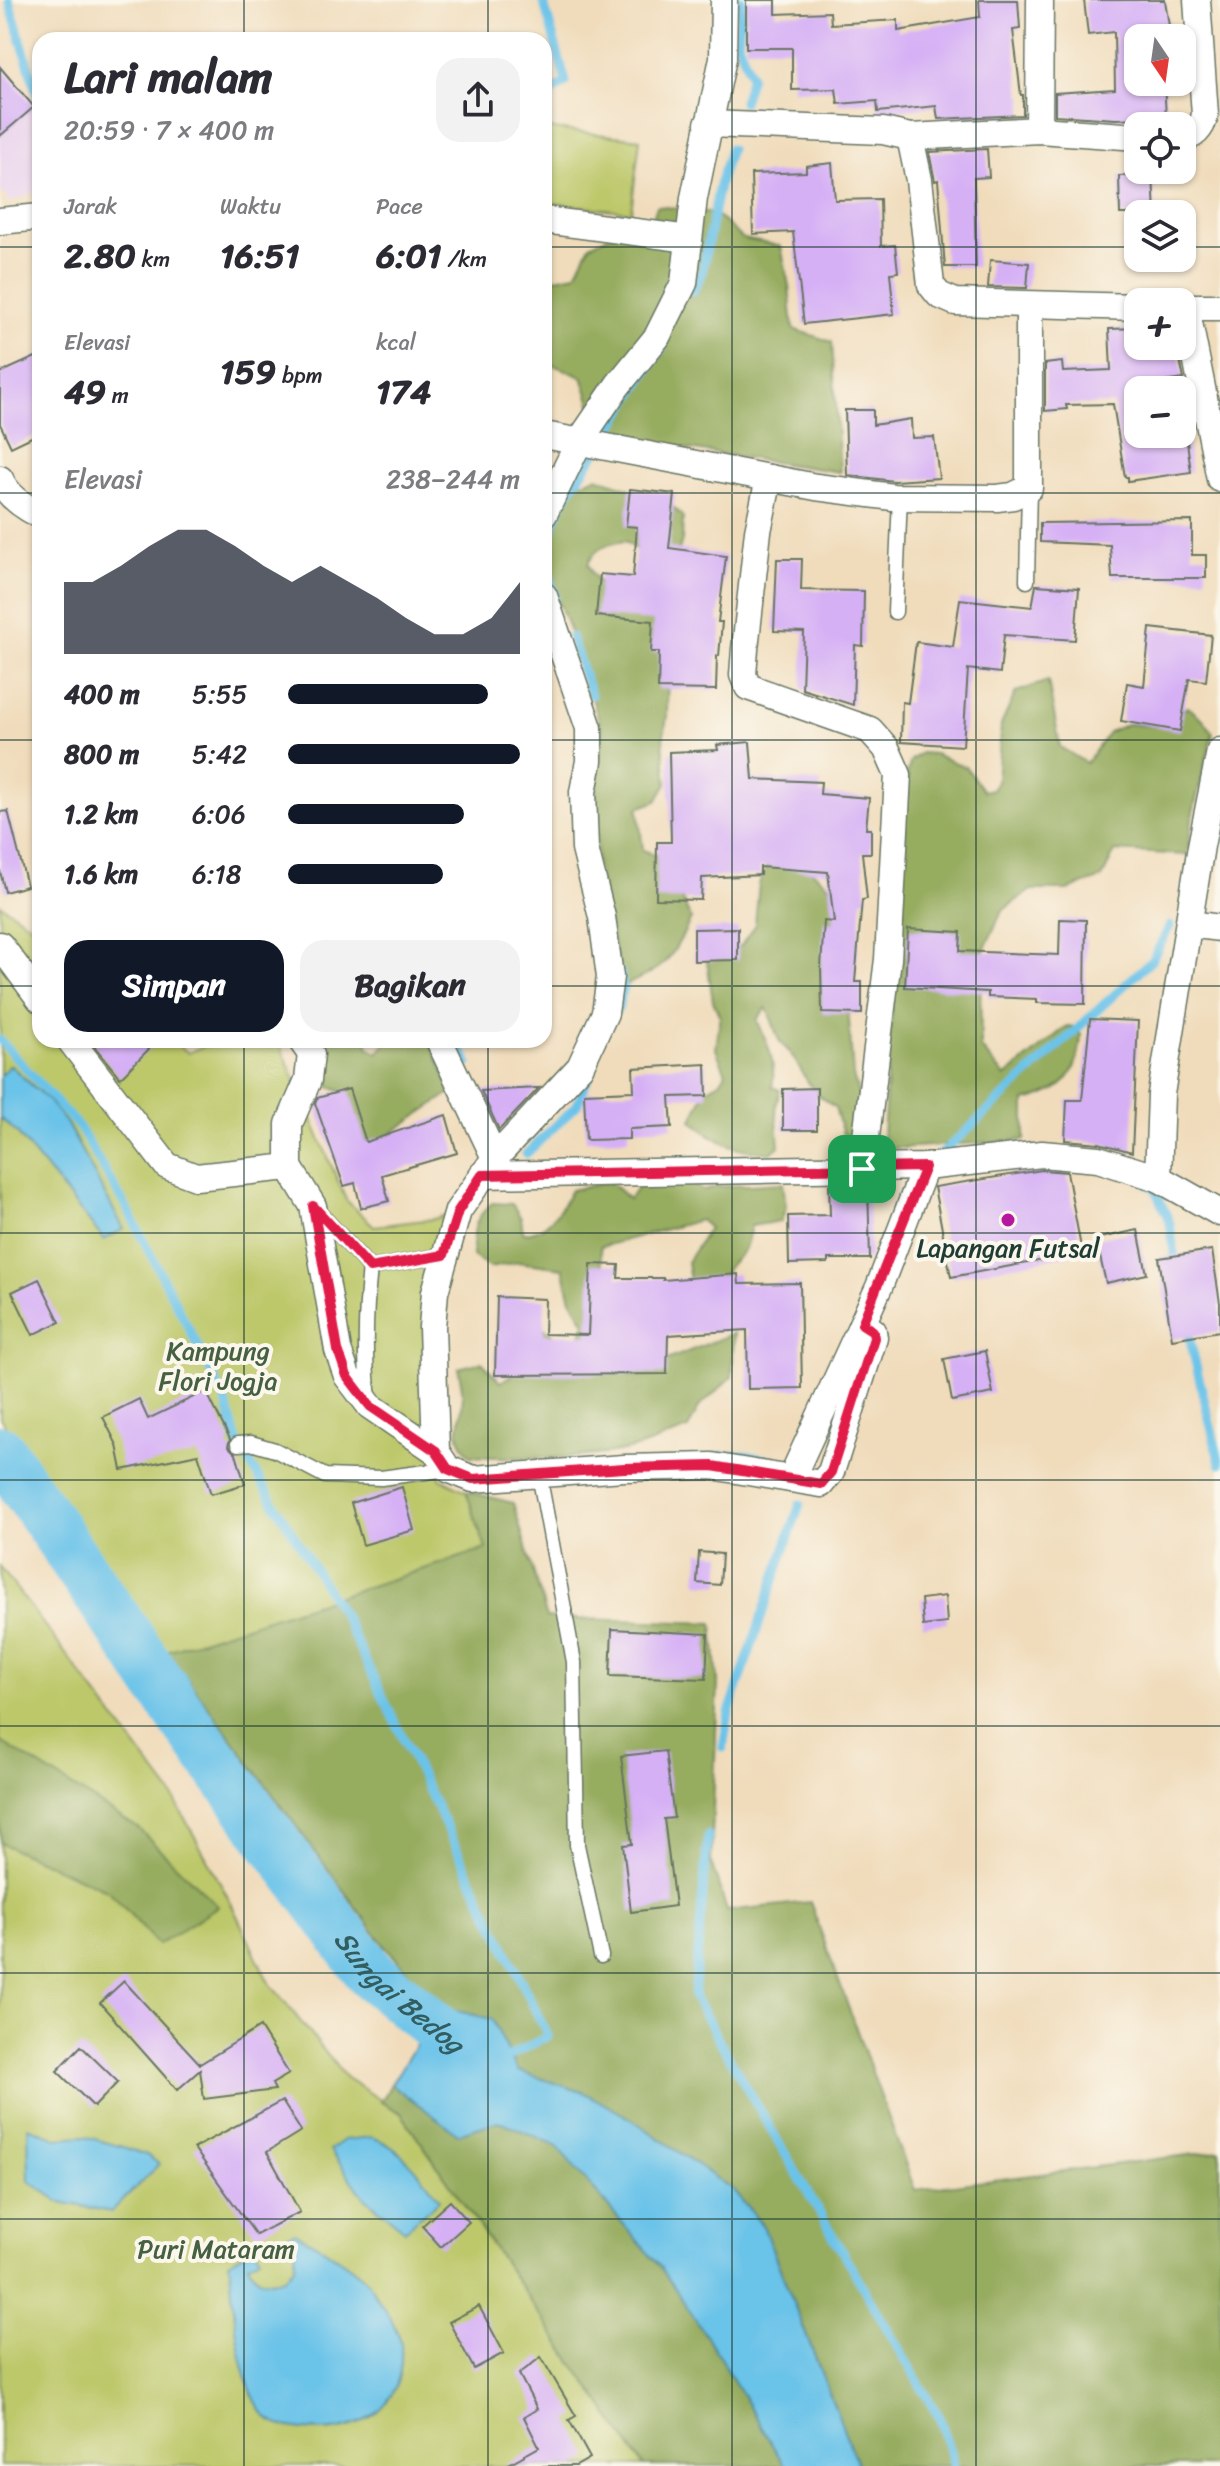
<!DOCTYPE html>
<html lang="id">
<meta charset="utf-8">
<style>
:root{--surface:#fff;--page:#f2f2f3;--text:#2b2b33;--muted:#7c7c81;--accent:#111827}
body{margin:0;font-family:Sriracha,sans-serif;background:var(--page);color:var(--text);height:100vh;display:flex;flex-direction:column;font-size:30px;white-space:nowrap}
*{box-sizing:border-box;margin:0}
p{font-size:26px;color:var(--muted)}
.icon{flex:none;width:44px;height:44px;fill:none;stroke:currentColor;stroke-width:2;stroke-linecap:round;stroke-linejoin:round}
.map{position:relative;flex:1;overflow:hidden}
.details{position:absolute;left:32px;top:32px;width:520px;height:1016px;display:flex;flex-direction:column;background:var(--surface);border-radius:24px;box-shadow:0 2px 6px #0004}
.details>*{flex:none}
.needle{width:52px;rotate:167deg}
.buttons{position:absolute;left:1124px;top:24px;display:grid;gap:16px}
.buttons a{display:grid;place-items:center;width:72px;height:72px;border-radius:16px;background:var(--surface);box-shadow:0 2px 6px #0004;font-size:40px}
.pin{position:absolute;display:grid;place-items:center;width:68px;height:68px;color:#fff;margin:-34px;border-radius:16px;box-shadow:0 4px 12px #0006}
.round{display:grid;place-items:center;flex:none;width:84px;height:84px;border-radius:24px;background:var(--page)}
.headline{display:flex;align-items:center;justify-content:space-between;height:136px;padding:0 32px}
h1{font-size:44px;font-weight:800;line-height:60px}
.figures{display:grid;grid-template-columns:repeat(3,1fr);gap:12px;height:136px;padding:8px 32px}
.figures div{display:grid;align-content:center}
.figures b{font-size:34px;font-weight:800}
.figures small{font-size:22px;font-weight:400}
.figures p{font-size:22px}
.chart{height:224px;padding:16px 32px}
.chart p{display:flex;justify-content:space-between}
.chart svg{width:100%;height:144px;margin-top:8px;fill:var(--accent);opacity:.7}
.primary-button{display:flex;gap:16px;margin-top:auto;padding:16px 32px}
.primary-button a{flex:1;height:92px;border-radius:24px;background:var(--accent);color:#fff;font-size:32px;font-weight:800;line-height:92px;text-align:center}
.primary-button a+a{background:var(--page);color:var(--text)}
ul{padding:0 32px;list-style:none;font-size:26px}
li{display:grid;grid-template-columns:128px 96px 1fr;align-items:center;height:60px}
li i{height:20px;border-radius:10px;background:var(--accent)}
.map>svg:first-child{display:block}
.built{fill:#e9d2ed}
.green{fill:#bdc86a;stroke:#6e824f;stroke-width:2}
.forest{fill:#96ac5e;stroke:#5a7449;stroke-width:2}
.water{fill:#6bc3e9;stroke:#45808e;stroke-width:2}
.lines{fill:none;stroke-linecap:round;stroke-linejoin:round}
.stream{stroke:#6bc3e9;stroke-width:9}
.river{stroke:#6bc3e9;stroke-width:52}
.building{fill:#d6b0f5}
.lane-casing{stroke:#687563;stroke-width:17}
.street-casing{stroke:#687563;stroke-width:29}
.lane{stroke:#fff;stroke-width:14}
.street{stroke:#fff;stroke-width:26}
.route-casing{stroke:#fff;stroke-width:16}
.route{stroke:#e11d48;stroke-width:10}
.grid{fill:none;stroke:#1f3d34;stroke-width:2;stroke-opacity:0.55}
.poi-dot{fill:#b5179e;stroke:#fbf7ec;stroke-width:3}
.labels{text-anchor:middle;stroke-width:8;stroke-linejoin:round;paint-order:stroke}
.poi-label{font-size:26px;fill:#1f3d34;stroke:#fbf7ec}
.park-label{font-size:26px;fill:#466042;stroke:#fbf7ec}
.water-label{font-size:28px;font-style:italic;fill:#325e61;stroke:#fbf7ec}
</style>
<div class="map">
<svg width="1220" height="2466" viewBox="0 0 1220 2466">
<rect width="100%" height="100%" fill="#fbf7ec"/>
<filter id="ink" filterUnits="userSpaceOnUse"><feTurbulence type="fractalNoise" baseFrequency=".0125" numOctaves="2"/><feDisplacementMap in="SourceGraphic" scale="16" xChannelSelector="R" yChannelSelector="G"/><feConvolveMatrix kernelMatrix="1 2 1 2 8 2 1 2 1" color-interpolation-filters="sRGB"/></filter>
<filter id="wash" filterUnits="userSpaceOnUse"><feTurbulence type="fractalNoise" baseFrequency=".006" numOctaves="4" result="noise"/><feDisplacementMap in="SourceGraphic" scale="32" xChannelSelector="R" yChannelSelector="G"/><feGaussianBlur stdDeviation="1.8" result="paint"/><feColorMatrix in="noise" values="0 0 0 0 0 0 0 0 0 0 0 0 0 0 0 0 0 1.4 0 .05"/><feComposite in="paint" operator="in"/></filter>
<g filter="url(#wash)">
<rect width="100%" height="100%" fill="#f0dcbb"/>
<path class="built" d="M0 60 37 105 40 119V190L10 202 0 191Z"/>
<g class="green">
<path d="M544 128 640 139 631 212 544 202Z"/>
<path d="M0 904 32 926 40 937V1040H173L188 1053 217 1040H278L346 1200 374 1226 434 1219 449 1214 432 1274 440 1478 466 1491 487 1549 167 1651 0 1418Z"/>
<path d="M0 1567 171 1793 231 1903 268 1981 345 2077 401 2113 644 2466H0Z"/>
</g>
<g class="forest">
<path d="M657 206 714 213 743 239 781 246 789 286 793 329 832 342 840 472 602 436 582 377 544 361V280L576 274 590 245 608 236 652 221Z"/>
<path d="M596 477 668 502 683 517 682 541 677 555 636 549 625 541C607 544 595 547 588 564 600 597 631 602 661 615L668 661 667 717 663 740 667 784 657 801 638 808 643 850 663 858 691 919C680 939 673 960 652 972 642 978 633 980 623 988L597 866 596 797 602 731 581 660 548 574 549 532 573 486Z"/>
<path d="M1048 681 1060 747 1086 763 1109 732 1127 724 1156 726 1188 707 1204 720 1213 733 1193 812 1187 855 1115 851 1102 878 1068 890H1031L1002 911 980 959 981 1048 1005 1077 1067 1026 1074 1027 1081 1034C1079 1075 1064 1092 1025 1101V1140L882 1149 901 881 903 788 911 760 921 753 934 754 966 767 983 791 992 789 997 782 1001 725 1016 692Z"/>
<path d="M803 854 812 871 859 910 843 997 849 1020 853 1076 859 1096 853 1135H843L835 1107C807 1091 807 1076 790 1053 786 1047 781 1045 778 1038 774 1027 772 1018 766 1008L757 1020C767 1042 777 1063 772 1087L780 1090 776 1107 779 1146 771 1153C739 1151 715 1143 692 1120L706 1090 720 1082 726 1073 716 1049 720 1017 713 1001 707 961 719 950 741 946 755 924 759 884 768 864Z"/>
<path d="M311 1040H368V1047L378 1053 389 1040H430L452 1092 377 1143 361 1139 345 1093 317 1081Z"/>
<path d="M645 1178 684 1179 703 1191 716 1187 783 1183 786 1207 781 1221 751 1226C749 1233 748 1245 743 1251 734 1263 723 1266 724 1283L690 1281 687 1262 709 1228 700 1220 600 1247 610 1343 630 1375 734 1333 732 1377 699 1407 688 1429C664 1438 638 1450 612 1453 565 1460 518 1458 470 1456 453 1432 459 1434 462 1407 464 1394 461 1381 458 1368L482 1362 501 1382 514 1374 539 1325 576 1350 585 1323 571 1299 563 1268 518 1262 490 1268 473 1256C473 1232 473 1219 492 1203L512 1204 521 1218 523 1233C547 1233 561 1209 571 1190L610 1182 629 1199Z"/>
<path d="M466 1491 513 1503 547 1618 713 1623 718 1682 711 1862 727 1911 810 1902 915 2190 1220 2151V2466H858L763 2226 733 2190 633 2120 585 2093 518 2071 492 2019 440 2007 384 1945 167 1651 486 1549Z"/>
<path d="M0 1741 138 1828 218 1906 158 1945 109 1891 0 1843Z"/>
<path d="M391 2084 458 2134 499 2121 556 2145 661 2268 711 2343 785 2466H644L401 2113 381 2102Z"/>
</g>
<g class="water">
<path d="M10 1065 48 1100 67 1124 124 1229 104 1240 17 1133 0 1118V1076Z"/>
<path d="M440 2007 492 2019 518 2071 585 2093 633 2120 733 2190 763 2226 858 2466H785L711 2343 661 2268 556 2145 499 2121 458 2134 391 2084Z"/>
<path d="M28 2127 57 2138 84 2136 126 2148 147 2155 159 2164 111 2212 60 2202 29 2181Z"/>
<path d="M372 2137C403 2148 420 2174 440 2199L405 2230 364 2197 330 2150 344 2140Z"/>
<path d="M295 2232C318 2246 346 2261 366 2280 371 2286 375 2294 379 2301 386 2312 400 2331 401 2344 406 2407 362 2436 304 2430 293 2429 278 2427 269 2419 237 2390 234 2304 229 2262L254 2247 260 2257 248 2264C255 2280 268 2284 284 2278L294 2267 296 2248 291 2244 277 2249 273 2240Z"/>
</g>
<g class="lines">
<g class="stream">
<path d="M9 0 40 104"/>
<path d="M543 0 566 82 544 97"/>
<path d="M741 0 738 43 751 76 743 102"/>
<path d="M693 291 702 273 719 185 730 149"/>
<path d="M614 425 663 346"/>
<path d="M555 597C535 536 560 504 595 454"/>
<path d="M571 637 591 695"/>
<path d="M1219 831 1220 830"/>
<path d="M618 1009 623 988 620 972"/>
<path d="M0 1040 79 1127 129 1212 225 1399 238 1444 344 1617 548 2036 500 2061"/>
<path d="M457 1040 468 1063"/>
<path d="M526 1154 577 1105 593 1066"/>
<path d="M940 1155 1152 960 1170 926"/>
<path d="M1148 1185 1154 1187 1170 1223 1176 1266"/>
<path d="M1186 1324 1220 1464"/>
<path d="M717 1456 744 1455 773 1461"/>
<path d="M812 1469 833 1417"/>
<path d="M723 1748 729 1713 800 1504"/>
<path d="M708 1835 694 1997 941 2421 954 2466"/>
</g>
<path class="river" id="s1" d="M0 1451 189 1726 371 1974 484 2067"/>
</g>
<g id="blocks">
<g class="building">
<path d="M746 0H776V14L830 12 831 24 898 20V31L980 17 979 0H1018L1020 29 1013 30 1021 95H1023V115L938 119 936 106 878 112 877 101 838 104 836 89 792 90V48H746Z"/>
<path d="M1084 0H1165L1169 26 1138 31V82H1164L1166 117 1116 119 1055 115V93L1115 89 1114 32 1088 35Z"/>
<path d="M0 67 34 107 0 136Z"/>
<path d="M987 149 989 177 974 178 976 267H945L938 180 935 181 929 152Z"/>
<path d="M832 163 835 200 880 199 881 246 895 245 898 272 890 273 894 314 804 324 793 232 753 234 751 174 806 172V166Z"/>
<path d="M1153 175 1155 214H1120L1119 176Z"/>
<path d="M990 260 1029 263 1027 288 988 287Z"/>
<path d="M1138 328V346H1177L1184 379 1138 386V434H1186L1191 472 1128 481V477H1125L1113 404 1066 405 1067 409 1045 411V364L1062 362 1063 372 1111 370 1109 329Z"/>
<path d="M40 355V433L11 447 0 424V373Z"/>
<path d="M845 410H873V425L911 419 912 438 934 437 939 478 894 481 847 475Z"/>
<path d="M630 489 675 494 669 548 726 556 718 622H722L719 656H717L716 690 658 689 659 652H651L653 621 596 616 600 574 633 577 637 527 626 526Z"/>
<path d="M1192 521V555H1206V578H1112L1110 545 1040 542V523Z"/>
<path d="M777 559H802L801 590 864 591 863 646 855 645 853 705 802 689 804 632 774 631Z"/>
<path d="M1036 585 1079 588 1075 640 1004 635 1000 673 968 669 963 746 901 742 902 702 908 703 916 642 953 647 960 599 1032 607Z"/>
<path d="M1150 628 1211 635 1206 681 1189 679 1180 731 1121 721 1127 683 1144 686Z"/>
<path d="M750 742 753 779 821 782 820 794 869 798 866 829H871V853H862L867 899 862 900 855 982H862V1014L822 1013 821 967 824 921 834 922 828 872 760 867V875L702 878 701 900 656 899 657 842H671L669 752 718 750 717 745Z"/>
<path d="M8 811 27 886 5 892 0 871V812Z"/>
<path d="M1060 919 1086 920 1085 1004 1037 1003V999L988 997V992L905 987 908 929 961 932 960 951 1059 955Z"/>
<path d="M738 928V960L694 961V929Z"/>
<path d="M1090 1019 1138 1021 1132 1152 1099 1143 1065 1140 1067 1100H1082Z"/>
<path d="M100 1040H158L120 1078 94 1046Z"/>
<path d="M706 1064 707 1096 670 1097 672 1127 629 1129V1139L586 1140 584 1093 634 1091 633 1068Z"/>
<path d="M539 1088 499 1130 481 1091Z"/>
<path d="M817 1088V1130H783V1089Z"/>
<path d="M349 1089 366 1142 446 1115 457 1153 382 1175 389 1201 361 1208 355 1183 344 1186 315 1103 317 1098Z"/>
<path d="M1042 1170 1067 1172 1082 1253 951 1277 934 1187Z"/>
<path d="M868 1184 870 1259H828V1263L789 1264 788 1216 830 1215 829 1185Z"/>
<path d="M1138 1230 1147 1274 1106 1283 1096 1239Z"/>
<path d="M1212 1250 1220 1303V1331L1172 1339 1159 1258Z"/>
<path d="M591 1264 619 1265 618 1278H663V1280L738 1274 739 1284 800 1283 802 1388 748 1389 747 1330 668 1335 667 1374 495 1375 497 1297 545 1299 544 1334 588 1335Z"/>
<path d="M39 1279 60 1322 33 1335 12 1292Z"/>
<path d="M985 1351 993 1393 952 1401 944 1359Z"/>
<path d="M206 1391 230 1439 228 1446 236 1454 245 1484 211 1494 198 1454 122 1470 117 1445 103 1417 139 1399 148 1419Z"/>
<path d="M402 1487 414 1530 363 1545 351 1503Z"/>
<path d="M699 1552 722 1554 720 1585 697 1583Z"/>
<path d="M945 1596 947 1623 923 1626 921 1599Z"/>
<path d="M612 1629 708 1634 706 1679 610 1676Z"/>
<path d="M665 1751 674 1818 664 1819 675 1906 631 1912 623 1845 632 1844 621 1756Z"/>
<path d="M124 1981 200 2064 260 2027 289 2074 272 2084 275 2090 204 2099 200 2070 177 2090 100 2003Z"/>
<path d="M81 2046 118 2082 94 2107 57 2071Z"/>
<path d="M282 2101 301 2131 267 2152 300 2212 256 2235 194 2148Z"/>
<path d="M450 2201 469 2222 441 2247 422 2226Z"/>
<path d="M479 2306 504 2353 474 2369 449 2322Z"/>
<path d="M541 2357 576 2416 569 2420 590 2458 576 2466H505L539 2447 524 2417 537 2409 519 2374Z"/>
</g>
</g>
</g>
<g filter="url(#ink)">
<use href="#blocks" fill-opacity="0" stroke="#687563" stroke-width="2"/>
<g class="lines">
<defs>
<g id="lane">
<path d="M1027 581 1029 488"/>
<path d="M895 612 900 497"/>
<path d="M316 1209 370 1268 444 1255"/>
<path d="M369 1399C364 1354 365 1313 370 1268"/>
<path d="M238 1444 251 1443 275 1450 325 1476 381 1478 448 1469"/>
<path d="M539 1474 574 1662 577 1845 601 1956"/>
</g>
<g id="street">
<path d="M708 124 883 131 910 137 919 180 931 285 939 295 955 302 1138 307"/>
<path d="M1039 130 1040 0"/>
<path d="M910 137 1039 130 1138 137"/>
<path d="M1182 138C1196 136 1202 127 1205 115L1197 0"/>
<path d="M544 220 689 239"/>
<path d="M0 221 40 217"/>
<path d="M1182 307H1186L1220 479"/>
<path d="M1186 307H1220"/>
<path d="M544 435 769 478"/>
<path d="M0 479C7 495 24 507 40 515"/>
<path d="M544 514 579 442 618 385 657 337 684 283 694 198 723 58 724 0"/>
<path d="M544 596 589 728V761L583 792 585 849 602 917 610 977 605 1013 580 1067 495 1158 458 1211 435 1292 432 1327 436 1451 448 1469 473 1479 624 1468 712 1466 821 1484 831 1472 874 1338 873 1331 862 1324"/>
<path d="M1220 751 1201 846 1161 1094 1158 1178 1220 1213"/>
<path d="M1189 924 1220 928"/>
<path d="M0 945 40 999"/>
<path d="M70 1040 167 1166 196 1177 289 1167"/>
<path d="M301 1040 311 1054 308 1080 289 1124V1167L313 1206 338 1350 347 1376 370 1406 436 1451"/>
<path d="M439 1040 495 1158"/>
<path d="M862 1169 888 959 898 775 886 748 870 730 748 687 743 675 745 649 758 531 769 478 816 487 893 497 997 498 1013 496 1029 488V305"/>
<path d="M482 1175 925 1167 1042 1154 1098 1159 1158 1178"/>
<path d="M791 1479 879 1287 925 1167"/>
</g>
</defs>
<use href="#lane" class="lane-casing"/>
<use href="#street" class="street-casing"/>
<use href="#lane" class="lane"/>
<use href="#street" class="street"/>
</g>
</g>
<g class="lines" filter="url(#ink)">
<defs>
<path id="route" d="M925 1167 862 1324 873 1331 874 1338 831 1472 821 1484 712 1466 624 1468 473 1479 448 1469 436 1451 370 1406 347 1376 338 1350 313 1206 370 1268 444 1255 458 1211 482 1175Z"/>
</defs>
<use href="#route" class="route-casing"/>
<use href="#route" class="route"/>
</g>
<path class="grid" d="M244 0V40M488 0V40M732 0V2466M976 0V2466M0 247H40M544 247H1138M1182 247H1220M0 493H40M544 493H1220M0 740H40M544 740H1220M0 986H40M544 986H1220M244 1040V2466M488 1040V2466M0 1233H1220M0 1480H1220M0 1726H1220M0 1973H1220M0 2219H1220"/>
<circle class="poi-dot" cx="1008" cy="1220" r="8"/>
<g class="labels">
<g class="poi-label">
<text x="1008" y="1257">Lapangan Futsal</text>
</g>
<g class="park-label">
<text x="218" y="1360">Kampung<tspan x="218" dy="30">Flori Jogja</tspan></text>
<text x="216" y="2258">Puri Mataram</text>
</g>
<g class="water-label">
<text dy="10" stroke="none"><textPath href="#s1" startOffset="674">Sungai Bedog</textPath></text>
</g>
</g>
</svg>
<div class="buttons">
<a><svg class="needle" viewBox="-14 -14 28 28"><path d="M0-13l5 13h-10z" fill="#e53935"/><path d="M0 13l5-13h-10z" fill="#7c7c81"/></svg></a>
<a><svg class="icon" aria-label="locate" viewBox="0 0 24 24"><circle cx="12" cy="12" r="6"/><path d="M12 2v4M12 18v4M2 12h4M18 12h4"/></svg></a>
<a><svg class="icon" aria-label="layers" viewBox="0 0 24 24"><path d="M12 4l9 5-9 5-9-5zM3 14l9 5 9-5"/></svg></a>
<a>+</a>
<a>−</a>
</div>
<div class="pin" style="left:862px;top:1169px;background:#1e9e55"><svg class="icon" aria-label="arrive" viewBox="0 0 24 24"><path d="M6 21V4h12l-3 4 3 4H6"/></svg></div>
<section class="details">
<div class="headline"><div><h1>Lari malam</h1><p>20:59 · 7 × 400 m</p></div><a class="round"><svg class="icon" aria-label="share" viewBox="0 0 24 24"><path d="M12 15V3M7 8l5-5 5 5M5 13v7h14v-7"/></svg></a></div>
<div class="figures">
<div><p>Jarak</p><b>2.80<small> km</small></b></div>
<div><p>Waktu</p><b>16:51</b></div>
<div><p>Pace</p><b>6:01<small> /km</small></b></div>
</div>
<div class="figures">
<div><p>Elevasi</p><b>49<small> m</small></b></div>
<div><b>159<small> bpm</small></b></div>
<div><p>kcal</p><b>174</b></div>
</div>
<div class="chart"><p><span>Elevasi</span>238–244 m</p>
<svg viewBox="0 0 160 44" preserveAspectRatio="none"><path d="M0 44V22L10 22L20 17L30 11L40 6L50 6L60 11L70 17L80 22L90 17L100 22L110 27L120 33L130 38L140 38L150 33L160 22V44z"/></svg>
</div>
<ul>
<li><b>400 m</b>5:55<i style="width:86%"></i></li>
<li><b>800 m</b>5:42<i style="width:100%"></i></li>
<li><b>1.2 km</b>6:06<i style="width:76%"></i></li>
<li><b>1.6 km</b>6:18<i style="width:67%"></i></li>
</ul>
<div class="primary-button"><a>Simpan</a><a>Bagikan</a></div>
</section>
</div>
